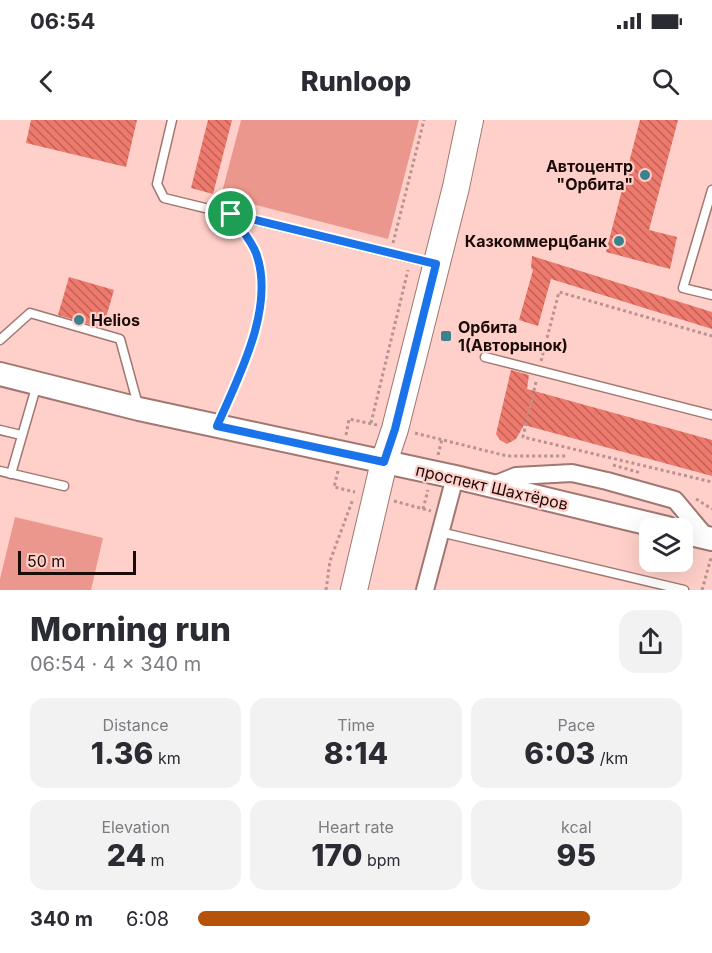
<!DOCTYPE html>
<meta charset="utf-8">
<style>
:root{--surface:#fff;--page:#f2f2f3;--text:#2b2b33;--muted:#7c7c81;--accent:#b45309}
body{margin:0;font-family:Inter,sans-serif;background:var(--page);color:var(--text);height:100vh;display:flex;flex-direction:column;font-size:22px;white-space:nowrap}
*{box-sizing:border-box;margin:0}
p{font-size:20px;color:var(--muted)}
.icon{flex:none;width:33px;height:33px;fill:none;stroke:currentColor;stroke-width:2;stroke-linecap:round;stroke-linejoin:round}
.map{position:relative;height:470px;overflow:hidden}
.side{display:flex;flex-direction:column;background:var(--surface);flex:1}
.side>*{flex:none}
.buttons{position:absolute;left:639px;top:398px;display:grid;gap:12px}
.buttons a{display:grid;place-items:center;width:54px;height:54px;border-radius:12px;background:var(--surface);box-shadow:0 6px 24px #0002;font-size:30px}
.scale{position:absolute;left:18px;bottom:15px;width:118px;box-sizing:border-box;padding-left:6px;border:3px solid #1a0b09;border-top:0;font-size:16px;line-height:21px;white-space:nowrap;color:#1a0b09;-webkit-text-stroke:4px #ffd0c9;paint-order:stroke}
.pin{position:absolute;display:grid;place-items:center;width:51px;height:51px;color:#fff;margin:-26px;border:3px solid #fff;border-radius:50%;box-shadow:0 2px 6px #0007}
.round{display:grid;place-items:center;flex:none;width:63px;height:63px;border-radius:18px;background:var(--page)}
.head{display:flex;align-items:center;justify-content:space-between;height:102px;padding:0 30px}
h1{font-size:33px;font-weight:800;line-height:45px}
.stats{display:grid;grid-template-columns:repeat(3,1fr);gap:9px;height:102px;padding:6px 30px}
.stats div{display:grid;align-content:center;border-radius:15px;background:var(--page);text-align:center}
.stats b{font-size:30px;font-weight:800}
.stats small{font-size:16px;font-weight:400}
.stats p{font-size:16px}
ul{padding:0 30px;list-style:none;font-size:20px}
li{display:grid;grid-template-columns:96px 72px 1fr;align-items:center;height:45px}
li i{height:15px;border-radius:8px;background:var(--accent)}
.status{display:flex;justify-content:space-between;align-items:center;height:42px;padding:0 30px;background:var(--surface);direction:ltr}
.status svg{height:16px;fill:currentColor}
header{display:flex;justify-content:space-between;align-items:center;height:78px;padding:0 30px;background:var(--surface);font-size:27px;font-weight:800}
.map>svg:first-child{display:block}
.green{fill:#eb978d}
.building{fill:url(#building-back-hatch)}
.lines{fill:none;stroke-linecap:round;stroke-linejoin:round}
.service-casing{stroke:#a17771;stroke-width:11}
.minor-casing{stroke:#a17771;stroke-width:20}
.secondary-casing{stroke:#a17771;stroke-width:26}
.primary-casing{stroke:#a17771;stroke-width:28}
.path{stroke:#b9938e;stroke-width:3;stroke-dasharray:3 3;stroke-linecap:butt}
.service{stroke:#fff;stroke-width:8}
.minor{stroke:#fff;stroke-width:16}
.secondary{stroke:#fff;stroke-width:22}
.primary{stroke:#fff;stroke-width:26}
.route-casing{stroke:#fff;stroke-width:12}
.route{stroke:#1a73e8;stroke-width:8}
.poi-dot{fill:#3b828c;stroke:#ffd0c9;stroke-width:2}
.labels{text-anchor:middle;stroke-width:4.5;stroke-linejoin:round;paint-order:stroke}
.poi-label{font-size:16px;font-weight:bold;fill:#1a0b09;stroke:#ffd0c9;text-anchor:end}
.street-label{font-size:16px;fill:#1a0b09;stroke:#ffd0c9}
</style>
<div class="status"><b>06:54</b><svg viewBox="0 0 49 12"><path d="M0 12V9h3v3zM5 12V6h3v6zM10 12V3h3v9zM15 12V0h3v12zM26 1h20v11H26zM47 4h2v5h-2z"/></svg></div>
<header><svg class="icon" aria-label="back" viewBox="0 0 24 24"><path d="M15 5l-7 7 7 7"/></svg>Runloop<svg class="icon" aria-label="search" viewBox="0 0 24 24"><circle cx="10" cy="10" r="6"/><path d="M15 15l6 6"/></svg></header>
<div class="map">
<svg width="712" height="470" viewBox="0 0 712 470">
<defs>
<pattern id="building-back-hatch" width="6" height="6" patternUnits="userSpaceOnUse" patternTransform="scale(1.5)"><rect width="6" height="6" fill="#ee796d"/><path d="M-1 5l2 2M0 0l6 6M5-1l2 2" fill="none" stroke="#c06158"/></pattern>
</defs>
<rect width="100%" height="100%" fill="#ffd0c9"/>
<g class="green">
<path d="M241 0H419L388 119 221 76Z"/>
<path d="M15 397 103 418 91 470H0V459Z"/>
</g>
<g class="building">
<path d="M31 0H137L126 47 26 23Z"/>
<path d="M208 0H232L213 74 191 68Z"/>
<path d="M640 0H678L649 110 677 117 670 149 606 132Z"/>
<path d="M532 136 712 192V209L551 159 538 206 519 200 533 150 531 148Z"/>
<path d="M69 157 114 170 103 208 58 195Z"/>
<path d="M511 250 529 255 527 269 712 320V356L524 305 516 319 507 324 500 320 496 314Z"/>
</g>
<g class="lines">
<defs>
<g id="service">
<path d="M172 0 157 64 164 78 434 144"/>
<path d="M712 70 683 168 712 175"/>
<path d="M0 220 30 193 120 219 138 285"/>
<path d="M485 237 712 295"/>
<path d="M218 303C239 255 276 187 256 134 251 120 239 107 231 94"/>
<path d="M0 310 21 315"/>
<path d="M0 351 64 366"/>
<path d="M11 354 37 264"/>
<path d="M440 412 684 470"/>
</g>
<g id="minor">
<path d="M491 366 516 356 572 353 607 361 675 380 706 417"/>
<path d="M425 470 455 357"/>
</g>
<g id="secondary">
<path d="M0 254 139 289 455 357 667 408"/>
<path d="M682 412 712 419"/>
</g>
<path id="primary" d="M354 470 384 342 395 309 456 67 470 0"/>
</defs>
<use href="#service" class="service-casing"/>
<use href="#minor" class="minor-casing"/>
<use href="#secondary" class="secondary-casing"/>
<use href="#primary" class="primary-casing"/>
<g class="path">
<path d="M393 123 424 0"/>
<path d="M541 241 559 172 712 216"/>
<path d="M536 262 523 317 712 362"/>
<path d="M371 303 408 150"/>
<path d="M415 313 507 336H568"/>
<path d="M346 315 349 299 377 305"/>
<path d="M438 335 442 319"/>
<path d="M613 345 641 353"/>
<path d="M338 351 334 367 355 372"/>
<path d="M696 379 712 389"/>
<path d="M394 381 431 391"/>
<path d="M423 389 428 370"/>
<path d="M326 470 330 441 353 379"/>
<path d="M702 470 711 438"/>
</g>
<use href="#service" class="service"/>
<use href="#minor" class="minor"/>
<use href="#secondary" class="secondary"/>
<use href="#primary" class="primary"/>
</g>
<g class="lines">
<defs>
<path id="route" d="M231 94 436 144 395 309 384 342 217 306C238 258 276 187 256 133 251 120 239 107 231 94Z"/>
</defs>
<use href="#route" class="route-casing"/>
<use href="#route" class="route"/>
</g>
<g class="poi-dot">
<circle cx="645" cy="55" r="6"/>
<circle cx="619" cy="121" r="6"/>
<circle cx="79" cy="200" r="6"/>
<rect x="440" y="210" width="12" height="12" rx="3"/>
</g>
<g class="labels">
<g class="poi-label">
<text x="633" y="52">Автоцентр<tspan x="633" dy="18">"Орбита"</tspan></text>
<text x="607" y="127">Казкоммерцбанк</text>
<text x="91" y="206" text-anchor="start">Helios</text>
<text x="458" y="213" text-anchor="start">Орбита<tspan x="458" dy="18">1(Авторынок)</tspan></text>
</g>
<g class="street-label">
<text transform="translate(492 367) rotate(13)" y="6">проспект Шахтёров</text>
</g>
</g>
</svg>
<div class="buttons">
<a><svg class="icon" aria-label="layers" viewBox="0 0 24 24"><path d="M12 4l9 5-9 5-9-5zM3 14l9 5 9-5"/></svg></a>
</div>
<div class="scale">50 m</div>
<div class="pin" style="left:231px;top:94px;background:#1e9e55"><svg class="icon" aria-label="arrive" viewBox="0 0 24 24"><path d="M6 21V4h12l-3 4 3 4H6"/></svg></div>
</div>
<section class="side">
<div class="head"><div><h1>Morning run</h1><p>06:54 · 4 × 340 m</p></div><a class="round"><svg class="icon" aria-label="share" viewBox="0 0 24 24"><path d="M12 15V3M7 8l5-5 5 5M5 13v7h14v-7"/></svg></a></div>
<div class="stats">
<div><p>Distance</p><b>1.36<small> km</small></b></div>
<div><p>Time</p><b>8:14</b></div>
<div><p>Pace</p><b>6:03<small> /km</small></b></div>
</div>
<div class="stats">
<div><p>Elevation</p><b>24<small> m</small></b></div>
<div><p>Heart rate</p><b>170<small> bpm</small></b></div>
<div><p>kcal</p><b>95</b></div>
</div>
<ul>
<li><b>340 m</b>6:08<i style="width:81%"></i></li>
</ul>
</section>
